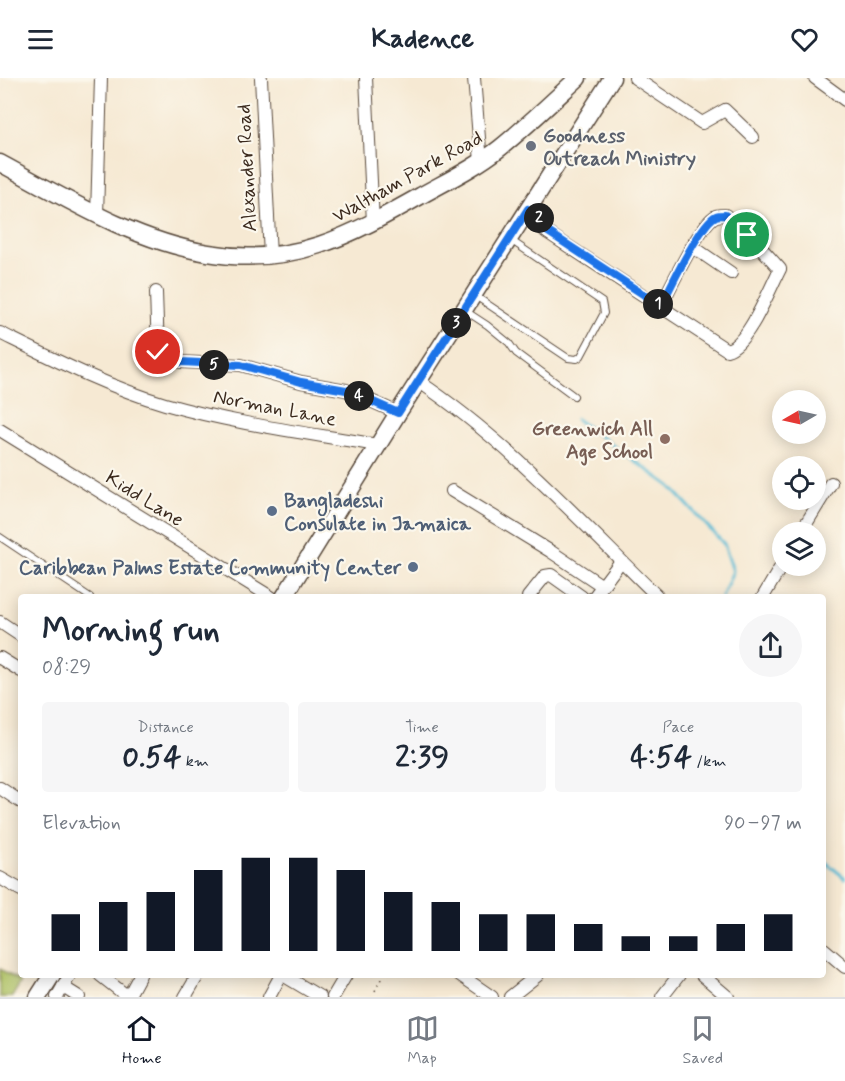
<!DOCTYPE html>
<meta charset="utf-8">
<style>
:root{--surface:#fff;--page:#f6f6f7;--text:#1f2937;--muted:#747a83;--line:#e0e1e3;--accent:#111827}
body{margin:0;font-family:Mynerve,sans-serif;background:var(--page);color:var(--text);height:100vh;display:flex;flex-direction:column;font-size:22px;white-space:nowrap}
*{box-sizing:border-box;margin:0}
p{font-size:20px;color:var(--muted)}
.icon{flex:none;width:33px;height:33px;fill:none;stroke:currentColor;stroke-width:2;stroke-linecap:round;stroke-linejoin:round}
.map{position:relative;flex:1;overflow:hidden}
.panel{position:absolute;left:18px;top:516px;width:808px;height:384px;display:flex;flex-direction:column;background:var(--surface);border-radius:6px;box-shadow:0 3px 15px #0003}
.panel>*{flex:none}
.needle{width:39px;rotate:261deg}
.buttons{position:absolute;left:772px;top:312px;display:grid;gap:12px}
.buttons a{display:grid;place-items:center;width:54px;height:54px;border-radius:50%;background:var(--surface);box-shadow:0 3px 15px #0003;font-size:30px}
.pin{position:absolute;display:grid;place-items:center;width:51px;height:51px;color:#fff;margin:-26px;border:3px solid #fff;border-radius:50%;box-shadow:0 2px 6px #0007}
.km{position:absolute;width:30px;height:30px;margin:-15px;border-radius:50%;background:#222;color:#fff;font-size:16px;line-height:30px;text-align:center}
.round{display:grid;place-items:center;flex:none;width:63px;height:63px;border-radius:32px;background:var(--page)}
.overview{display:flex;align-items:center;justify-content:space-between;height:102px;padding:0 24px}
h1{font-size:33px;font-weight:800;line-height:45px}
.figures{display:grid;grid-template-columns:repeat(3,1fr);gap:9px;height:102px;padding:6px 24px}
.figures div{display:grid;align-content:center;border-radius:6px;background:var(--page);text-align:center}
.figures b{font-size:30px;font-weight:800}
.figures small{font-size:16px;font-weight:400}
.figures p{font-size:16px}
.chart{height:168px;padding:12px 24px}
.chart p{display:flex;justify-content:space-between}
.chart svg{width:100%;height:108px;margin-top:6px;stroke:var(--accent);stroke-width:6}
header{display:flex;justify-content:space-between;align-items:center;height:78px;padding:0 24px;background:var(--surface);font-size:27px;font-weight:800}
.tabs{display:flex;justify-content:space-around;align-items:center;height:84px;border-top:2px solid var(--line);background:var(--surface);font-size:16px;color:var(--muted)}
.tabs a{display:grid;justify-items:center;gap:3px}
.tabs .active{color:var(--accent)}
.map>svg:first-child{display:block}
.green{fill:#aec165;stroke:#747642;stroke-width:1.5}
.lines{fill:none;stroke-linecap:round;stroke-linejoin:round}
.stream{stroke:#57bbd5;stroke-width:3}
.service-casing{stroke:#574739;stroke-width:8}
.minor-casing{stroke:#574739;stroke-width:14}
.secondary-casing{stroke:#574739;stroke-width:19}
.path{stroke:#574739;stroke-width:1.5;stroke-dasharray:1.5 4.5;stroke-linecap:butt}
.service{stroke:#fff;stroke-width:6}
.minor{stroke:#fff;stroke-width:12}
.secondary{stroke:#fff;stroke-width:16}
.route-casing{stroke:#fff;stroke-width:12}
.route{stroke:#1a73e8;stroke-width:8}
.worship-dot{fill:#6b7280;stroke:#fbf7ec;stroke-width:2}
.education-dot{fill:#8d6e63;stroke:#fbf7ec;stroke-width:2}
.service-dot{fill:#5c6f8a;stroke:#fbf7ec;stroke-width:2}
.labels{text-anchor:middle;stroke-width:4.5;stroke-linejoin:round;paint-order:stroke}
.worship-label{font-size:20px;font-weight:bold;fill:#5b616d;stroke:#fbf7ec;text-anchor:start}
.street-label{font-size:20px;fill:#3b2a1e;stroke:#fbf7ec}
.education-label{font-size:20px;font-weight:bold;fill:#785e54;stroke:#fbf7ec;text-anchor:end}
.service-label{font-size:20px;font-weight:bold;fill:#4e5e75;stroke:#fbf7ec;text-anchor:start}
</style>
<header><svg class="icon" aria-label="menu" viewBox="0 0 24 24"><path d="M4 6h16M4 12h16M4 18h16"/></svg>Kadence<svg class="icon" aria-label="heart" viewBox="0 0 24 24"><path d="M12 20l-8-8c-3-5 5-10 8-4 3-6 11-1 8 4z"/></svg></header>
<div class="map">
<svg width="845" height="919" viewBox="0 0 845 919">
<rect width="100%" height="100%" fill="#fbf7ec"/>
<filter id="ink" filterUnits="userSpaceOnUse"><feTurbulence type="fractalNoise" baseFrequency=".0167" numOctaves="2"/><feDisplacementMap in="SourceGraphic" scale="12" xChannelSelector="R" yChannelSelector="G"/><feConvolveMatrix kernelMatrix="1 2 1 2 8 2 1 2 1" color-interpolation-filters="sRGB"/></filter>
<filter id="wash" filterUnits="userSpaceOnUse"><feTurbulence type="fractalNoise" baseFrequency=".008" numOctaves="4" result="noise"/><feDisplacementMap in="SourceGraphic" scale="24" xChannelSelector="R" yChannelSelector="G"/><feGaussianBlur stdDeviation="1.35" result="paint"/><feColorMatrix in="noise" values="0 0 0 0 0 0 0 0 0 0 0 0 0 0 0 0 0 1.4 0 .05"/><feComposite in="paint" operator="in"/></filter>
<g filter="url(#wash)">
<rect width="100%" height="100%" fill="#f6e9d3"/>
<path class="green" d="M0 891 21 904 12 919H0Z"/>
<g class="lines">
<g class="stream">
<path d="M576 341 670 408 724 466 733 493 722 519"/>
<path d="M824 783 845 800"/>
</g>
</g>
</g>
<g filter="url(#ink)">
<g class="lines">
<defs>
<g id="service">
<path d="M474 217 568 280 577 281 581 278 604 235 602 224 509 161"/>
<path d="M464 232 487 247 509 265 516 275 574 318"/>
<path d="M0 459 90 519"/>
</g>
<g id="minor">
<path d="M261 0 270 178"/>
<path d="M366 0 373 145"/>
<path d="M474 0 481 84"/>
<path d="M635 0 702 45 725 32 753 59"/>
<path d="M815 0 845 22"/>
<path d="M528 131 539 139 542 150 548 155 727 272C748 267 770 210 780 191L762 171 725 137C723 137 719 137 716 138 701 144 669 212 661 228"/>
<path d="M97 137 101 0"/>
<path d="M693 169 731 195"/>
<path d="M156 214 158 274 181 284 241 287 301 304 346 312 398 335"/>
<path d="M0 255C53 281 108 309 165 326 234 346 307 355 377 367"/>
<path d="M418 303C508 363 581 444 658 519"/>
<path d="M0 352 271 519"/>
<path d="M452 413 550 473 601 507"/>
<path d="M801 454 831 405"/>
<path d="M528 519 545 498 551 497 582 519"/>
<path d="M594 519 621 483"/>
<path d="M763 519 783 485"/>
<path d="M0 544 21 558"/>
<path d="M0 580 21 593"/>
<path d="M0 710 21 724"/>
<path d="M0 800 21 812"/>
<path d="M824 871 845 889"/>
<path d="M100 897 128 919"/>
<path d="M283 897 320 919"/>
<path d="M460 897 492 919"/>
<path d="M702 897 728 919"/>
<path d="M63 909 79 919"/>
<path d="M57 919 70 897"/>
<path d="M128 919 140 897"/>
<path d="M185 919 198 897"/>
<path d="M269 919 281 897"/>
<path d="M333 919 346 897"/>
<path d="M510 919 538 897"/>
<path d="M662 919 679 897"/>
</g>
<g id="secondary">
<path d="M0 85C65 120 134 163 208 175 293 190 351 157 422 117 449 102 476 89 500 70 527 48 552 24 578 0"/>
<path d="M284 519 398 335 612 0"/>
<path d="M38 919 52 897"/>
</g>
</defs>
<use href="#service" class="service-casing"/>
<use href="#minor" class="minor-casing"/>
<use href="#secondary" class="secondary-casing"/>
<path class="path" d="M375 913 383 897"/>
<use href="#service" class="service"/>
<use href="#minor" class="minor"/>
<use href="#secondary" class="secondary"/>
</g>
</g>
<g class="lines" filter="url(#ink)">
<defs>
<path id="route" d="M158 274 181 284 241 287 301 304 346 312 398 335 528 131 539 139 542 150 661 228C669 212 701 144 716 138 718 137 723 137 725 137L747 157"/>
</defs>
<use href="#route" class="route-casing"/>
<use href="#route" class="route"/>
</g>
<circle class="worship-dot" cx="531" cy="68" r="6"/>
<circle class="education-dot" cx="665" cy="361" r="6"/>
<g class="service-dot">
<circle cx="272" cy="433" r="6"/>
<circle cx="413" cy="489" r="6"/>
</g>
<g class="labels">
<g class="worship-label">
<text x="543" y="64">Goodness<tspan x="543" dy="23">Outreach Ministry</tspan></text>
</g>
<g class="street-label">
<text transform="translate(246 90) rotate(-93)" y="7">Alexander Road</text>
<text transform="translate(407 98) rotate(-29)" y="7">Waltham Park Road</text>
<text transform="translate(275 329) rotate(11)" y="7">Norman Lane</text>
<text transform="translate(145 420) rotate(32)" y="7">Kidd Lane</text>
</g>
<g class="education-label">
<text x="653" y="357">Greenwich All<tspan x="653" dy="23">Age School</tspan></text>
</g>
<g class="service-label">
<text x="284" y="429">Bangladeshi<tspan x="284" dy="23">Consulate in Jamaica</tspan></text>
<text x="401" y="496" text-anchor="end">Caribbean Palms Estate Community Center</text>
</g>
</g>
</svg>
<div class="buttons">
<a><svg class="needle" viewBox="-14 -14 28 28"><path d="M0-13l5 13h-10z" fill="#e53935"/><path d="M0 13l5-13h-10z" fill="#747a83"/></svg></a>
<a><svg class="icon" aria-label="locate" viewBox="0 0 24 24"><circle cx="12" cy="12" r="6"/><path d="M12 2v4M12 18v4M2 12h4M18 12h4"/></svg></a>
<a><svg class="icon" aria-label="layers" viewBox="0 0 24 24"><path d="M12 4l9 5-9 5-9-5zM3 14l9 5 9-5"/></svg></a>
</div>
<div class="pin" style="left:747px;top:157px;background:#1e9e55"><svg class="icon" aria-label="arrive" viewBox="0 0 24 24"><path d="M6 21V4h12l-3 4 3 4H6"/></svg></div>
<div class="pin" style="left:158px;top:274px;background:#d93025"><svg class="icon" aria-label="check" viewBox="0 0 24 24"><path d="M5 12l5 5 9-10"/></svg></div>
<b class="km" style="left:658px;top:226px">1</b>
<b class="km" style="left:539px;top:140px">2</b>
<b class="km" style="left:456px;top:245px">3</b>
<b class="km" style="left:359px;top:318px">4</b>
<b class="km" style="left:214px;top:287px">5</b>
<section class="panel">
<div class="overview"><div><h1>Morning run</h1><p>08:29</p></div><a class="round"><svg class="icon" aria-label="share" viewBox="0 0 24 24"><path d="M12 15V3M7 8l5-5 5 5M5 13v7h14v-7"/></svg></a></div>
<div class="figures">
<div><p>Distance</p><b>0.54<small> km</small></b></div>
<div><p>Time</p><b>2:39</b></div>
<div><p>Pace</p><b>4:54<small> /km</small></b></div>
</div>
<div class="chart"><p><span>Elevation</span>90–97 m</p>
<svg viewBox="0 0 160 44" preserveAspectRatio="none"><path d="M5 44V29M15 44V24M25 44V20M35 44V11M45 44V6M55 44V6M65 44V11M75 44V20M85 44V24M95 44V29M105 44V29M115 44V33M125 44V38M135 44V38M145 44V33M155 44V29"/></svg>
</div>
</section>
</div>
<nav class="tabs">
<a class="active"><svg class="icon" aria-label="home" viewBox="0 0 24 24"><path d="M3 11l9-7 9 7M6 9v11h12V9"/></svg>Home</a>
<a><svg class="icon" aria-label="map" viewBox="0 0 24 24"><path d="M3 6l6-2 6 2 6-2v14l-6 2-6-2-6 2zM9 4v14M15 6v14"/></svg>Map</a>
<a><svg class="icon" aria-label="saved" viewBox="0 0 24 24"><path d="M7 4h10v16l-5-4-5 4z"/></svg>Saved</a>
</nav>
